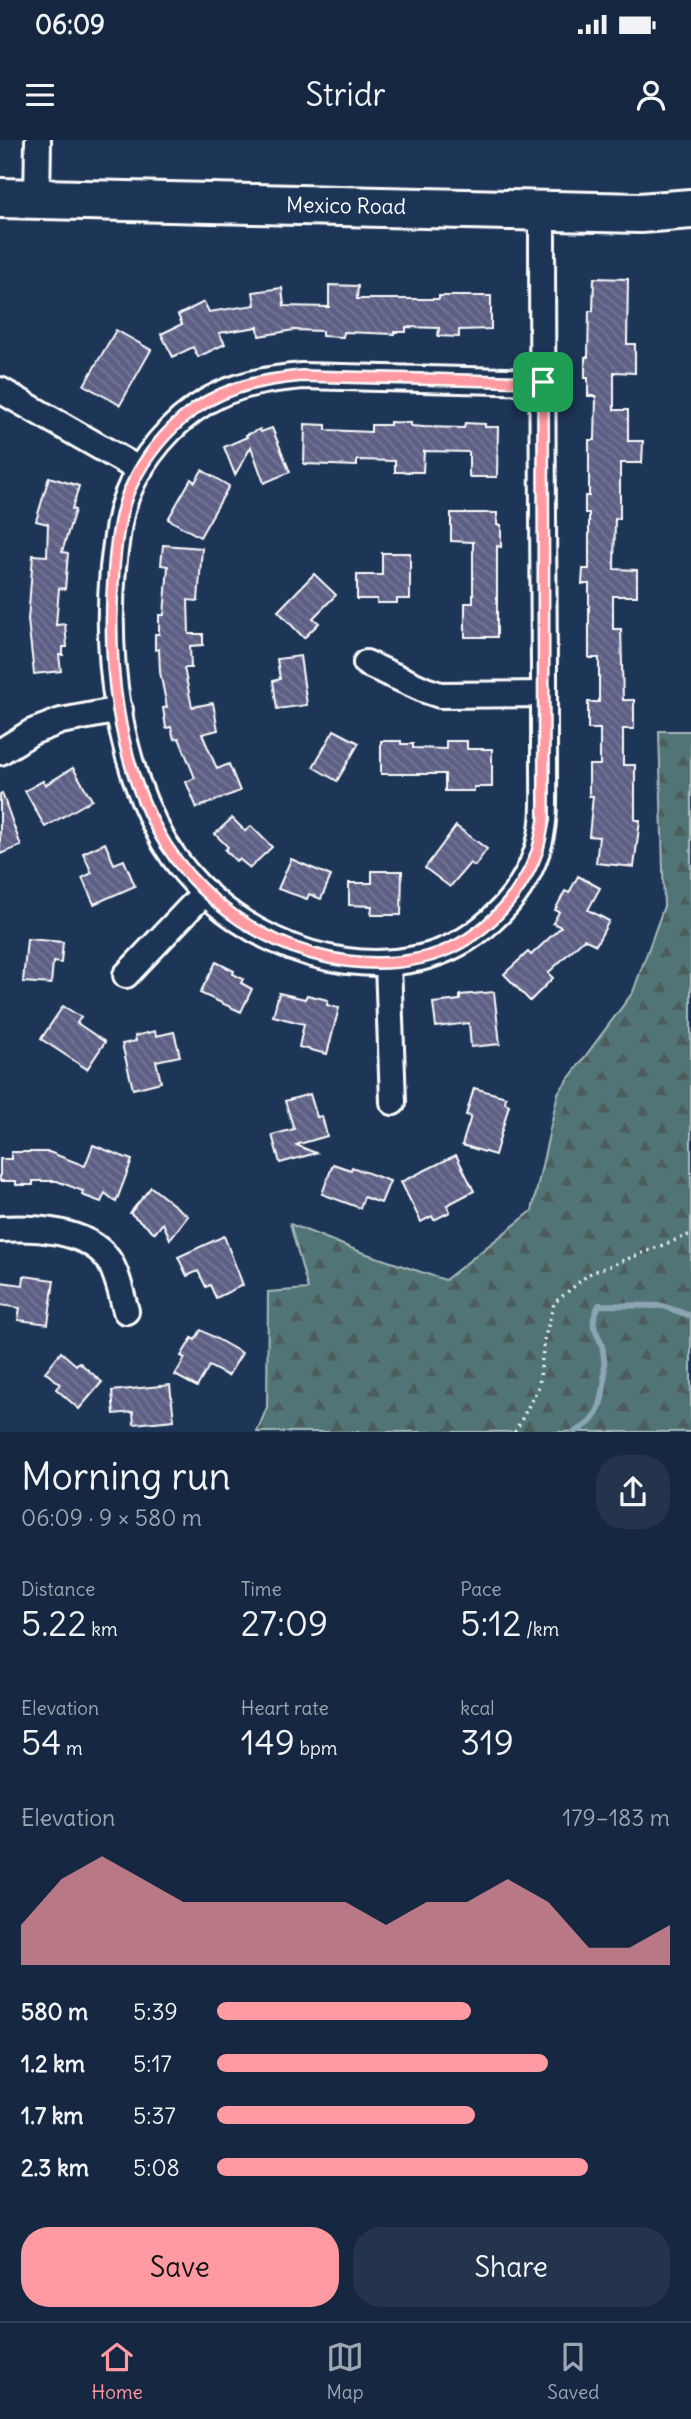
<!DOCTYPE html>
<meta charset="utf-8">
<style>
:root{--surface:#162841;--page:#23344c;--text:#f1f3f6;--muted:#9ea6b1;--line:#35445a;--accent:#ff9aa2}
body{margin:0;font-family:Delius,sans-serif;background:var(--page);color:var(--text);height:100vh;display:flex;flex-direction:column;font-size:26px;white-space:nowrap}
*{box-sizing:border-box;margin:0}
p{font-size:23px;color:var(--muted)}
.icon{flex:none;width:38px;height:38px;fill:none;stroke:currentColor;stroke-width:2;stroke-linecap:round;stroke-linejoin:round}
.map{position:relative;height:1292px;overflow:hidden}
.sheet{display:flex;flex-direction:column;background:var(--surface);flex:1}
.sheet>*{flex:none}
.pin{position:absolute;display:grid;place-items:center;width:60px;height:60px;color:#fff;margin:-30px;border-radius:14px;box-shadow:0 4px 10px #0006}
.round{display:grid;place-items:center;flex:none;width:74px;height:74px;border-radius:28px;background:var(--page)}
.overview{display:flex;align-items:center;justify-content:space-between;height:119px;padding:0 21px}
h1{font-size:38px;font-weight:600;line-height:52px}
.stats{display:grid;grid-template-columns:repeat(3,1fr);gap:10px;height:119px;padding:7px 21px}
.stats div{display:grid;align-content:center}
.stats b{font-size:35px;font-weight:600}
.stats small{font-size:19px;font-weight:400}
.stats p{font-size:19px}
.chart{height:196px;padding:14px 21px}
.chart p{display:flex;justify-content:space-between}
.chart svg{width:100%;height:126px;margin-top:7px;fill:var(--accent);opacity:.7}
.primary-button{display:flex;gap:14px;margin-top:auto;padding:14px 21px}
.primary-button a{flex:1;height:80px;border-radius:28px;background:var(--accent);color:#111;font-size:28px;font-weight:600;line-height:80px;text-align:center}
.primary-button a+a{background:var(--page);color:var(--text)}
ul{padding:0 21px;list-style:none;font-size:23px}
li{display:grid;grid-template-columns:112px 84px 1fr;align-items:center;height:52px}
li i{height:18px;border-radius:9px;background:var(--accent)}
.status{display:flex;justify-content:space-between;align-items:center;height:49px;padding:0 35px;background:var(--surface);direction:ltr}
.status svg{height:19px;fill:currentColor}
header{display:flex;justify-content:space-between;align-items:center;height:91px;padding:0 21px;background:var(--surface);font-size:32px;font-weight:600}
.dock{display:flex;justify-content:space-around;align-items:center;height:98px;border-top:2px solid var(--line);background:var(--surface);font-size:19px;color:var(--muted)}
.dock a{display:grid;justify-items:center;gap:4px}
.dock .on{color:var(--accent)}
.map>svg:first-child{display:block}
.forest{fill:url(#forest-firs);stroke:#a8baba;stroke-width:2}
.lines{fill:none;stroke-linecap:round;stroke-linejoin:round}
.stream{stroke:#8ba5b3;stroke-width:6}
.building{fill:url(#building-back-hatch);stroke:#fff;stroke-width:2}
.street-casing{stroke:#fff;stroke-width:30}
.primary-casing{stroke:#fff;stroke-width:44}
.path{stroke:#fff;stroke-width:3.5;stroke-dasharray:2 5;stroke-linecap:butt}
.street{stroke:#1d3557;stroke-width:24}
.primary{stroke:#1d3557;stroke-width:38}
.route-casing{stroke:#fff;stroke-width:14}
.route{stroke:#ff9aa2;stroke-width:9}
.labels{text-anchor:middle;stroke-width:7;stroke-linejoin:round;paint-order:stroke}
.street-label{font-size:21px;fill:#fff;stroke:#1d3557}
</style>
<div class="status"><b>06:09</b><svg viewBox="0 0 49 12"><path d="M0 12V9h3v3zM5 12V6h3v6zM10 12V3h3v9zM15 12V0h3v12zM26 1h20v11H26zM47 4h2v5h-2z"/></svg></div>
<header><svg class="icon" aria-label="menu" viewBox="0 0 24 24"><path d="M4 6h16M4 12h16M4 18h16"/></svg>Stridr<svg class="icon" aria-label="person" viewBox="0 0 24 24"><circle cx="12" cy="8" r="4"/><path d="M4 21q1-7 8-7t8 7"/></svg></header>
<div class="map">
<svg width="691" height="1292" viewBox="0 0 691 1292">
<defs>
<pattern id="forest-firs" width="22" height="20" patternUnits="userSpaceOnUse" patternTransform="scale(1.75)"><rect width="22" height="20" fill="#517576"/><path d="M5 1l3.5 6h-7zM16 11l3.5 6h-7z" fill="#4e5c5d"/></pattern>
<pattern id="building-back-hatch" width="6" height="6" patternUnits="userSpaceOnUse" patternTransform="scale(1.75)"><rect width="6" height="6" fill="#5d6084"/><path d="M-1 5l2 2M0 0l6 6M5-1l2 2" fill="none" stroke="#757896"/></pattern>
</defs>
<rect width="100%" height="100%" fill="#1d3557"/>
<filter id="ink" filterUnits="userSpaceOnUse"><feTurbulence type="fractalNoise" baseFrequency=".0143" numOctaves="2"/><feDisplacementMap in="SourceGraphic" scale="14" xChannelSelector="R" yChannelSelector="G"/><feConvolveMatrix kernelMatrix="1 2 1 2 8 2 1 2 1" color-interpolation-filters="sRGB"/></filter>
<g filter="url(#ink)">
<path class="forest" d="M659 591H691V1292H257L267 1267 268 1152 308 1149 290 1084 361 1112 445 1140 532 1071 558 953 633 852 664 766Z"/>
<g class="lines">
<path class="stream" d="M575 1292C580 1289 588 1285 592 1280 606 1263 606 1231 603 1211 600 1189 586 1192 599 1165L663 1166 691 1176"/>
</g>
<g class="building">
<path d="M594 138 628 139 627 204H635V233L614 232V270H628V301H643L642 323H620V379H615L614 429 637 430V456H613V489H621L623 560H634V589H623V625H635V680H640L634 727 596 723 599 697 589 696 593 656H589V625H600V589H588V562H599V518H589V444H582L583 429H589V373H585V356H589V300H595L596 256H588V238H585V217H588L589 171H593Z"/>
<path d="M329 145 358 146 357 159H439V156H491V189L459 190V197L438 196 439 188 406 187V192H394V194L344 192 343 197 322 196V191L294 190 259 196 258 187 219 193 225 204 198 217 193 207 173 217 161 194 182 184 178 175 204 162 209 172 255 165 253 152 282 148 284 166 329 167Z"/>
<path d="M116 190 151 210 120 265 84 245Z"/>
<path d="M390 282 411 283V286L424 287 464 288 465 283 485 284V287H498L497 337H469V312L424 311 423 332H395V321L357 320V326L304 324 305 284 326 285V290L371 292V285H390Z"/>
<path d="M272 288 290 332 264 343 251 307 235 335 224 307 247 297 246 295 260 289 261 292Z"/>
<path d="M202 330 229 346 200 397 168 379 191 339 195 342Z"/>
<path d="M49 337 79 346 72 369 75 370 62 412 68 413 65 449 59 448 56 485 65 484 67 507H63V515H59L61 531 34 534 28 480 33 415 47 416 48 384 36 381Z"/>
<path d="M451 373H497V385H501V407L497 406V497H465V463H473V402L451 401Z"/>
<path d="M163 405 202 408 198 461 188 460 189 494H203V505L190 506 191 528H184L192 567 213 563 218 590 202 594 217 629 229 624 240 651 197 668 186 642 195 638 179 598 174 599 171 587 166 588 163 568 167 567 160 532 159 509 155 510V494H159V475H164L168 426 161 425Z"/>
<path d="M382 413H410V459H397V463H377V459H357V435H382Z"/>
<path d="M314 434 336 455 313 478 319 483 304 498 278 471Z"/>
<path d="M300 516 307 565 277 569 273 541 280 539 277 519Z"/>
<path d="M334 590 359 603 337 641 313 627Z"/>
<path d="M381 601H401V604H413V608L446 609V601H467V609H492V647H474V651H445V634H381Z"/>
<path d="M73 628 92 660 45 687 25 651 43 641 45 645Z"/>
<path d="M2 653 21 706 0 714V654Z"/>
<path d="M232 678 245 691 251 686 272 707 250 728 239 719 236 721 225 710 228 707 215 694Z"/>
<path d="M456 686 487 709 475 726 470 723 450 747 425 728Z"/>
<path d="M105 703 114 724 124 720 135 746 94 764 82 738 92 733 83 713Z"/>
<path d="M291 719 331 736 321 759 309 754 307 759 278 749Z"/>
<path d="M372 731H402L401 775H371L372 766 349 765V743H372Z"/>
<path d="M578 736 600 748 588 770 609 781 596 805 584 799 548 833 553 838 530 861 504 834 528 812 531 815 561 787 553 783 559 772 555 770 565 751 569 753Z"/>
<path d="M27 799 63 802 61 823 53 822 51 844 23 842Z"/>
<path d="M216 822 234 831 233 834 243 839 241 843 252 849 241 872 200 853Z"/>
<path d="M494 852 500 904 471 907 469 883 436 887 433 863 460 860V855Z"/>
<path d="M279 853 305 859 307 855 328 860 327 865 339 868 327 914 299 907 304 884 273 876Z"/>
<path d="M63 866 81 877 77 883 105 902 87 929 41 899Z"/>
<path d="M155 891 156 896 174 892 180 916 156 921 161 942 133 949 122 904 136 901 135 896Z"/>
<path d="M474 948 506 957 505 963 509 965 495 1015 462 1005 471 976 466 975Z"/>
<path d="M310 954 317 977 322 976 327 996 296 1005 316 1013 280 1023 272 995 294 989 285 961Z"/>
<path d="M93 1005 132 1020 116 1062 105 1053 101 1062 82 1055 83 1051 57 1041H33V1045H16V1041H0V1019H11V1012H49L85 1026Z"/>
<path d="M456 1015 474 1051 447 1065 450 1072 434 1080 432 1076 421 1082 401 1042Z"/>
<path d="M333 1024 351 1030 352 1027 390 1041 381 1063 364 1057 360 1068 322 1054Z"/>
<path d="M151 1047 188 1076 170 1099 163 1083 155 1093 130 1073Z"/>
<path d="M224 1096 243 1145 216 1158 210 1145 206 1147 198 1131 187 1136 178 1117Z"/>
<path d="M24 1136 54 1140 48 1184 18 1180 20 1168 0 1165V1142L23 1145Z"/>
<path d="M201 1190 242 1213 228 1236 209 1226 197 1247 175 1235 185 1218 181 1216 192 1198 195 1200Z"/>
<path d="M61 1212 76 1225 79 1222 102 1242 79 1269 56 1249 60 1244 45 1232Z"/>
<path d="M170 1245 174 1280 134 1284 133 1272 114 1274 112 1251Z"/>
</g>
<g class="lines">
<defs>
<g id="street">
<path d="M37 60 38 0"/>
<path d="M542 71V105C542 246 543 388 544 529 544 562 544 595 544 628 544 656 546 684 537 711 520 763 473 806 420 818 323 840 214 786 164 702 118 621 105 520 113 428 116 404 118 378 127 355 142 317 172 282 207 261 236 244 269 239 302 236L543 242"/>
<path d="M0 250 140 330"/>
<path d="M366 523 425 550 440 555 544 554"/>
<path d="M0 612 32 592 61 581 120 570"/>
<path d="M388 824 393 962"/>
<path d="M126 835 205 752"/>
<path d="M0 1089C33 1087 86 1089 108 1119 118 1134 121 1154 126 1171"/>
</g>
<path id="primary" d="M0 58 640 73 691 69"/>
</defs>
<use href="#street" class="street-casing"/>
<use href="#primary" class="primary-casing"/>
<path class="path" d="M515 1292 539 1246 544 1201 554 1163 589 1134 691 1094"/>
<use href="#street" class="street"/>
<use href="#primary" class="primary"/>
</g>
</g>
<g class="lines" filter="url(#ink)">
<defs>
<path id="route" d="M302 236 543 242 544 680C542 690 540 702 537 712 519 762 475 806 422 818 325 840 219 788 166 705 116 625 106 519 114 427 116 402 119 376 128 353 140 325 159 299 182 279 216 249 258 240 302 236Z"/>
</defs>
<use href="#route" class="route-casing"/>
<use href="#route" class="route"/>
</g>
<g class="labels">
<g class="street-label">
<text transform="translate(346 66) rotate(1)" y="7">Mexico Road</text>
</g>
</g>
</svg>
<div class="pin" style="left:543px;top:242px;background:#1e9e55"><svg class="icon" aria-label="arrive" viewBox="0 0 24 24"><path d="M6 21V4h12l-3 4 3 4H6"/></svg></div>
</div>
<section class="sheet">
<div class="overview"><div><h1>Morning run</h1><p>06:09 · 9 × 580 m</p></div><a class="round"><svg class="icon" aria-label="share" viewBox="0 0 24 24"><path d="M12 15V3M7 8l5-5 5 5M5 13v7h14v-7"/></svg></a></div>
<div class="stats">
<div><p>Distance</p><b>5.22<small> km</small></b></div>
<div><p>Time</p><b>27:09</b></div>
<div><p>Pace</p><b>5:12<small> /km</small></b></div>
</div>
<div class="stats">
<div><p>Elevation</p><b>54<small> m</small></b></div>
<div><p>Heart rate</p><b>149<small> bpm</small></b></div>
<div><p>kcal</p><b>319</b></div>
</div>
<div class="chart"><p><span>Elevation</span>179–183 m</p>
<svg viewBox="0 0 160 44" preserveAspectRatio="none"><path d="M0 44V30L10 14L20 6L30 14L40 22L50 22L60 22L70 22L80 22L90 30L100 22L110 22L120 14L130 22L140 38L150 38L160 30V44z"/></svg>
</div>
<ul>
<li><b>580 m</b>5:39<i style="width:56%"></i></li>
<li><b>1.2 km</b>5:17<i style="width:73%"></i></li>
<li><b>1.7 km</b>5:37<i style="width:57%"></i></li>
<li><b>2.3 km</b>5:08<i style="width:82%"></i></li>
</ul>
<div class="primary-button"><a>Save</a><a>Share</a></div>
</section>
<nav class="dock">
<a class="on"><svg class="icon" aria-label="home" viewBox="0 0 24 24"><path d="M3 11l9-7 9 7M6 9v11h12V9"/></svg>Home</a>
<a><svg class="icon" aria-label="map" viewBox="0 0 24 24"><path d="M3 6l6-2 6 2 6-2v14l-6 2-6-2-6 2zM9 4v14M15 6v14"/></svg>Map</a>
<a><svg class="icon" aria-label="saved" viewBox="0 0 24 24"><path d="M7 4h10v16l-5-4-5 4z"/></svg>Saved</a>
</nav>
